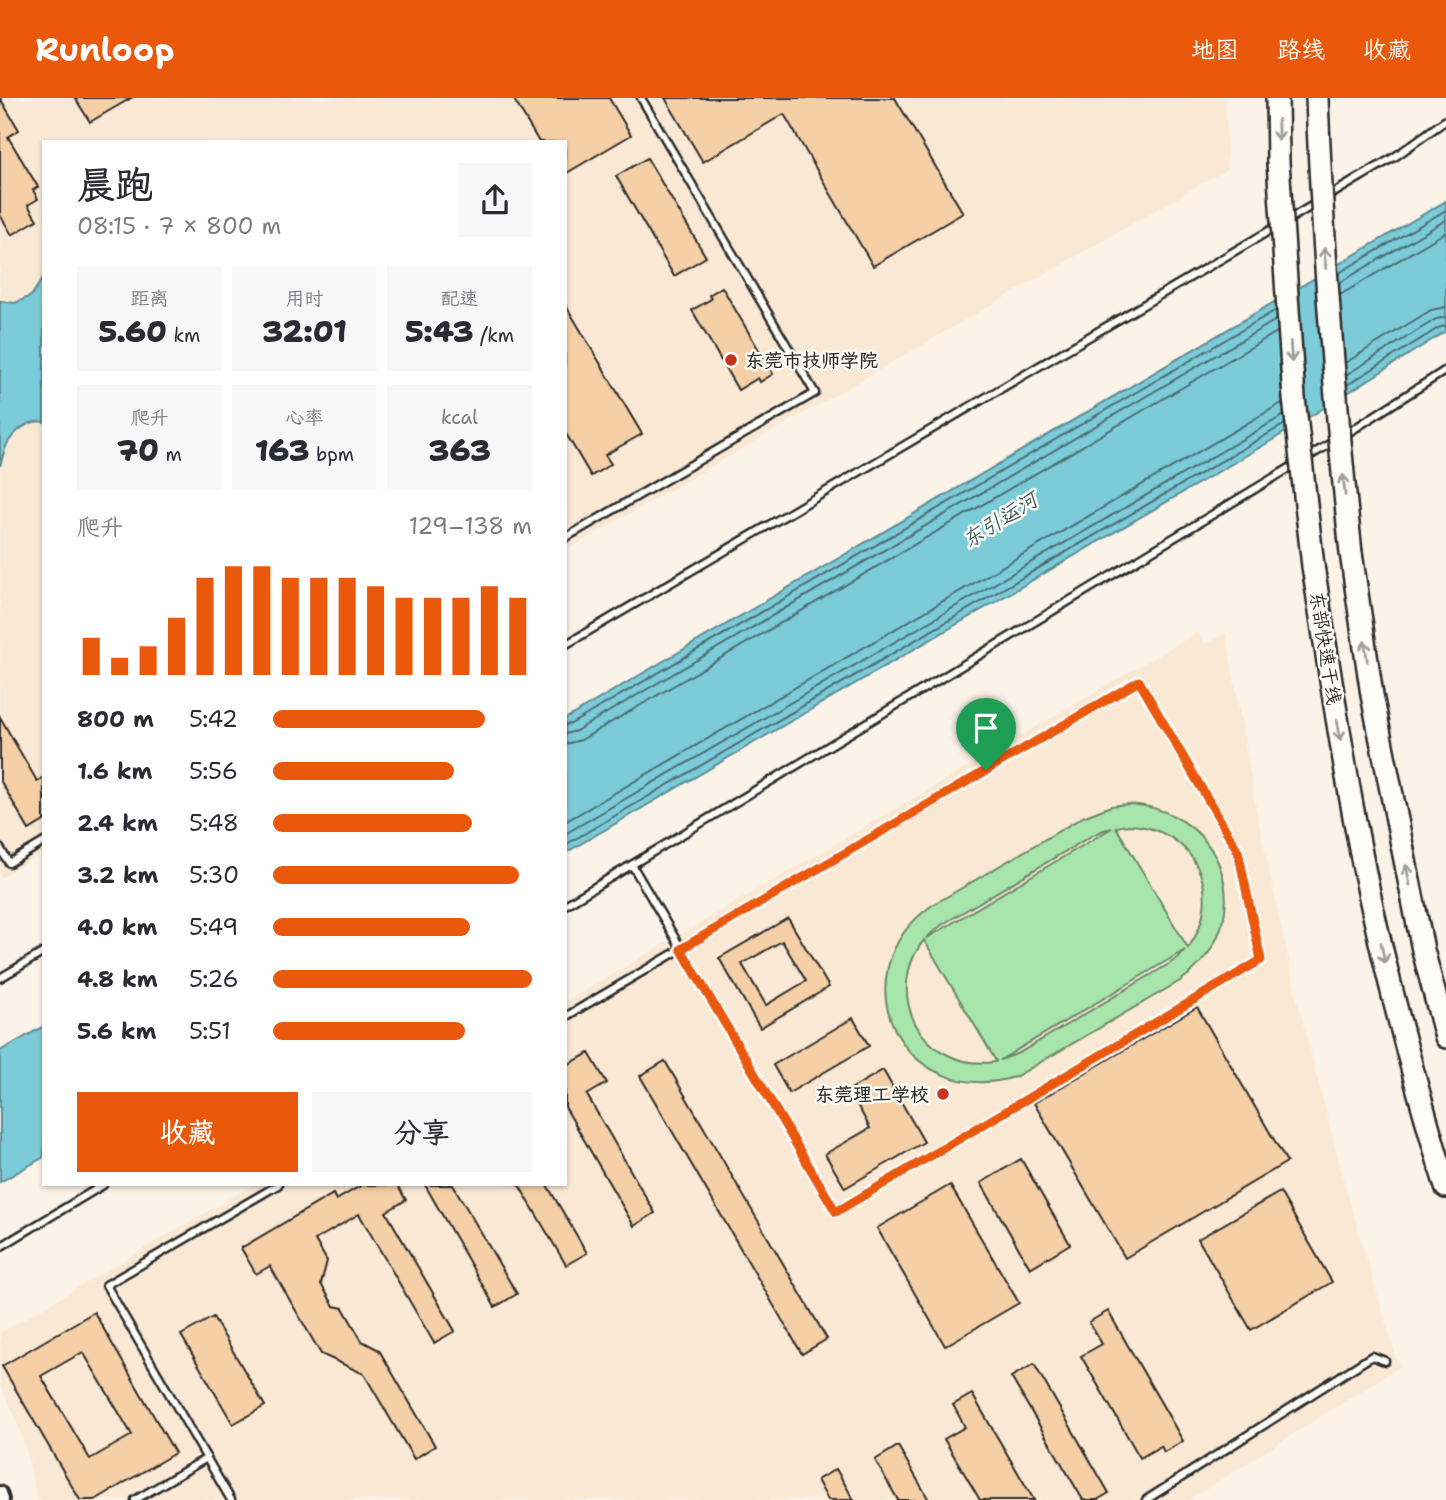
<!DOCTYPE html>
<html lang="zh">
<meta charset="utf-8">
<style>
:root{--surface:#fff;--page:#f7f7f7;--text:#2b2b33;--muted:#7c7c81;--accent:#ea580c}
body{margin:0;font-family:"Shantell Sans","LXGW WenKai TC",sans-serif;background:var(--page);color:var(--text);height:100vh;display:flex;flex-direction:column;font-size:26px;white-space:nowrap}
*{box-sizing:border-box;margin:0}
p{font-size:23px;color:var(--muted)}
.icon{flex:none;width:38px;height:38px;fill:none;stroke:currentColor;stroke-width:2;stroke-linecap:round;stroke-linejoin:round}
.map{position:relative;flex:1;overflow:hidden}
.sheet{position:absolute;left:42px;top:42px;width:525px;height:1046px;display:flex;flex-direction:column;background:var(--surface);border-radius:0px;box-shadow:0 2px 5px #0004}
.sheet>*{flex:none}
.pin{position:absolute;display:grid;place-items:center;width:60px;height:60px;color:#fff;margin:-72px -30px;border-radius:50% 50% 50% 0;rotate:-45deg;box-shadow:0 0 7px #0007}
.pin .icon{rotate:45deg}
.round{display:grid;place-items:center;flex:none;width:74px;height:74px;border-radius:0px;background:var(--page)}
.summary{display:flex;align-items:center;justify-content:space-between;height:119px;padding:0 35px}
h1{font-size:38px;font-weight:800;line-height:52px}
.metrics{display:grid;grid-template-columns:repeat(3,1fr);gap:10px;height:119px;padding:7px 35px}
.metrics div{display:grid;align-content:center;border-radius:0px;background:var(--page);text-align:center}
.metrics b{font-size:30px;font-weight:800}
.metrics small{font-size:19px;font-weight:400}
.metrics p{font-size:19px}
.chart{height:196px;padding:14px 35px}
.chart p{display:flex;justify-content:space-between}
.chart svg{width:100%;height:126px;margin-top:7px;stroke:var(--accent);stroke-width:6}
.primary-button{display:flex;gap:14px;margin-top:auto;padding:14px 35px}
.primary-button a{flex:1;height:80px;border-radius:0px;background:var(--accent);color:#fff;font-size:28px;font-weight:800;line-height:80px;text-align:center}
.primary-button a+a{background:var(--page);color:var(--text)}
ul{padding:0 35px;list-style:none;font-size:23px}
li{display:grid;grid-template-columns:112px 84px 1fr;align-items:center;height:52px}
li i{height:18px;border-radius:9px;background:var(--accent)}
header{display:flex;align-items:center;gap:42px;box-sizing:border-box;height:98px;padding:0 35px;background:var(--accent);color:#fff}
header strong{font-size:33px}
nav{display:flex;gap:38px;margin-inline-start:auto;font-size:24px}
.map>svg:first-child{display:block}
.built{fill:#f9e8d3}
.green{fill:#a8e5ab;stroke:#6a886b;stroke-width:2;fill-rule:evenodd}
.water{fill:#7ccbd9;stroke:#5c8b93;stroke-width:2}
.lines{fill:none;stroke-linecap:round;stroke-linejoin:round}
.shore{stroke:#4b6b71;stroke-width:2}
.building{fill:#f5cfa5;stroke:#2b2b2b;stroke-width:2;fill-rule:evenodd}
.lane-casing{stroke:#2b2b2b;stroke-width:11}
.street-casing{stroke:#2b2b2b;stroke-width:18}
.highway-casing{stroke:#2b2b2b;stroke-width:26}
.lane{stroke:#fdfcf7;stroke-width:6}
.street{stroke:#fdfcf7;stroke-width:12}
.highway{stroke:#fdfcf7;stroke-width:21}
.highway-bridge-casing{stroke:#2b2b2b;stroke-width:26;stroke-linecap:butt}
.highway-bridge{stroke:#fdfcf7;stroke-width:21}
.oneway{stroke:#9e9e9b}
.route-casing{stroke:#fff;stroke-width:14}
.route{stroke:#ea580c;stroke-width:9}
.poi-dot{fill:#c8321e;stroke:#fdfcf7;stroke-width:2.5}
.labels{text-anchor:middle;stroke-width:5;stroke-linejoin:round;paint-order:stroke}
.poi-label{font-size:19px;font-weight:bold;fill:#2b2b2b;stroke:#fdfcf7;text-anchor:start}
.street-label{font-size:19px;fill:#2b2b2b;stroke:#fdfcf7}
.water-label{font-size:21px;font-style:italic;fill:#435b5f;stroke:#fdfcf7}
</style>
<header>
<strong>Runloop</strong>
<nav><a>地图</a><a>路线</a><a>收藏</a></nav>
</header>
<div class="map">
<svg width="1446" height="1402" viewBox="0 0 1446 1402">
<rect width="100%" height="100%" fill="#fbf3e7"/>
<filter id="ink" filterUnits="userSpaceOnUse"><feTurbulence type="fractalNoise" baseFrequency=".0143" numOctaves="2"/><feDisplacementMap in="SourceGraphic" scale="14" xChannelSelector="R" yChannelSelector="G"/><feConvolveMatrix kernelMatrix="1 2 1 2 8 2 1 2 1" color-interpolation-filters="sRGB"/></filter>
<g filter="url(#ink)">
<g class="built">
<path d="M0 0H1226L1227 71 565 453V44H44V754L0 780Z"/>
<path d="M1198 534 1205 546 1226 535 1258 721 1298 905 1345 1088 1399 1269 1189 1402H37L28 1359 14 1315 0 1287V1235L253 1087H565V904Z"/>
</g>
<path class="green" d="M1127 706C1227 711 1262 825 1180 883L1015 979C902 1012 836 877 931 808L1083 719 1111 708ZM1128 727C1194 729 1227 796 1188 850L1116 729ZM1112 730 927 840V839L943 826 1093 737 1104 732ZM924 842 996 963 995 964C979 966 963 965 948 957 904 936 894 879 924 842ZM1185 852 1179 859 1169 866 1019 955 1000 962Z"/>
<g class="water">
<path d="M1446 103V233L1276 340 565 755V621Z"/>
<path d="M44 178V324C29 321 14 334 7 346 4 353 2 361 0 368V203L15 205 31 198Z"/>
<path d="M44 928V1059L0 1084V953Z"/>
</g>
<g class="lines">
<g class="shore">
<path d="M1339 175 1446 112"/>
<path d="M1339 185 1446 122"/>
<path d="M1340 197 1446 134"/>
<path d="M1345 265 1431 212 1446 209"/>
<path d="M1346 277 1436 221 1446 219"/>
<path d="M1347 287 1440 229 1446 228"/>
<path d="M565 627 571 626 1276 212"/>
<path d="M565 636 576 633 1276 222"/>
<path d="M565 646 581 642 1277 234"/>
<path d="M565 724 1282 305"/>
<path d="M565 736 1284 317"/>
<path d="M565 747 1285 326"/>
</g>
</g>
<g class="building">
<path d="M0 0 19 32 8 39 38 89 33 92 38 101 28 107 37 122 12 137 0 117Z"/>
<path d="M75 0H131L90 24Z"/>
<path d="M513 0H609L631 37 565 76V44H539Z"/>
<path d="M665 0H895L963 115 873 168 784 16 703 64Z"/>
<path d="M647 60 706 159 674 178 616 78Z"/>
<path d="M722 189 773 276 760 284 758 280 738 292 692 212 711 201 709 197Z"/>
<path d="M565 206 642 336 605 357 611 366 591 378 565 334Z"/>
<path d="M0 619 37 683 44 679V723L29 732 0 682Z"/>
<path d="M788 820 829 889 760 930 719 860ZM782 843 806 883 766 907 742 866Z"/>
<path d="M1197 909 1287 1064 1125 1160 1034 1005Z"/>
<path d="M853 920 869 948 789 995 773 967Z"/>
<path d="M589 955 607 985 587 997 655 1115 634 1128 565 1009V968Z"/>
<path d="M665 963 827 1241 802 1256 640 978Z"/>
<path d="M883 972 924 1044 845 1090 825 1056 870 1030 849 992Z"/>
<path d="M1021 1061 1070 1146 1030 1170 981 1085Z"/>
<path d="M362 1087H397L406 1102 386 1114 455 1233 434 1245 359 1116 315 1142 327 1163 321 1186 334 1208 343 1210 362 1243 379 1252 435 1348 414 1361 364 1276 321 1256 270 1168 256 1176 241 1150 333 1096 336 1102Z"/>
<path d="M425 1087H453L517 1196 495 1209Z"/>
<path d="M519 1087H547L587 1155 566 1167Z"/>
<path d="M950 1087 1019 1205 945 1248 877 1130Z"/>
<path d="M1280 1094 1332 1184 1251 1232 1198 1141Z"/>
<path d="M1108 1213 1183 1343 1164 1354 1161 1348 1140 1360 1081 1258 1102 1246 1089 1224Z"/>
<path d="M94 1214 175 1355 95 1402H80L2 1268ZM83 1254 132 1337 90 1361 41 1278Z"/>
<path d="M213 1219 265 1308 233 1326 181 1237Z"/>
<path d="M1034 1266 1109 1395 1097 1402H1083L1011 1279Z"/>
<path d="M972 1296 1034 1402H980L944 1341 965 1329 953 1307Z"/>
<path d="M898 1348 929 1402H898L875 1362Z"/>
<path d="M836 1371 854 1402H828L817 1382Z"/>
</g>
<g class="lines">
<defs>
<g id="lane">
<path d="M1327 99 1396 58 1446 22"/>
<path d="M1288 122 1318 104"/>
<path d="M565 440 815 295 641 0"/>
<path d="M565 547 1279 127"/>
<path d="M0 750 9 765 44 744"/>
<path d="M565 807 1346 336 1446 272"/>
<path d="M0 880 44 854"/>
<path d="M565 919 1139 583 1238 753 1261 862 836 1114 632 767"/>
<path d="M0 1149 103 1087"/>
<path d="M135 1402 207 1360"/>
<path d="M231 1402 106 1187 278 1087"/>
<path d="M1146 1402 1372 1258 1385 1263"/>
</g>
<path id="street" d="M0 1395 2 1402"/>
<g id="highway">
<path d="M1277 0 1278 64"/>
<path d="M1317 0 1318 25"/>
<path d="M1351 455 1372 597 1423 852 1446 939"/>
<path d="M1313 468C1327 557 1340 646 1357 734 1379 854 1411 972 1446 1089"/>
</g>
</defs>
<use href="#lane" class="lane-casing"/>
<use href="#street" class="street-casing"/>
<use href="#highway" class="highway-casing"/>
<use href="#lane" class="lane"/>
<use href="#street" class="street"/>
<use href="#highway" class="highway"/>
<defs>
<g id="highway-bridge">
<path d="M1318 25C1324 169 1336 312 1351 455"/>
<path d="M1278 64 1294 300 1313 468"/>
</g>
</defs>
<use href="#highway-bridge" class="highway-bridge-casing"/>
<use href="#highway-bridge" class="highway-bridge"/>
</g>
<defs><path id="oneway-shaft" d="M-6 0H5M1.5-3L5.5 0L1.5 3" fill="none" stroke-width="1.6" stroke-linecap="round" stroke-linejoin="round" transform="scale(1.75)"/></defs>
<g class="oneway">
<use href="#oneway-shaft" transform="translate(1278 32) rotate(89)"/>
<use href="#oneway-shaft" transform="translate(1325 160) rotate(-94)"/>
<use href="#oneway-shaft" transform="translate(1291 254) rotate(86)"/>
<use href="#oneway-shaft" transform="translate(1344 387) rotate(-96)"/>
<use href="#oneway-shaft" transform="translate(1366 553) rotate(-98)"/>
<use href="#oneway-shaft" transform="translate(1339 632) rotate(80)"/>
<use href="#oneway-shaft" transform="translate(1408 777) rotate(-101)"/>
<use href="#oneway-shaft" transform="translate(1383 855) rotate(78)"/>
</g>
</g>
<g class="lines" filter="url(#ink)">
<defs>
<path id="route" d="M1139 583 1238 753 1261 862 836 1114 681 851Z"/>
</defs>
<use href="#route" class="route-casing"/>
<use href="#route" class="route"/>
</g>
<g class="poi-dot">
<circle cx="731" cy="262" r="7"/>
<circle cx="943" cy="996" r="7"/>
</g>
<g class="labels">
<g class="poi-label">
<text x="745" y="269">东莞市技师学院</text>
<text x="929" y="1003" text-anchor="end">东莞理工学校</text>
</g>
<g class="street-label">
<text transform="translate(1326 550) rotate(81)" y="7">东部快速干线</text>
</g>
<g class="water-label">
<text transform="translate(1000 422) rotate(-32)" y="7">东引运河</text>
</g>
</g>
</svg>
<div class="pin" style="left:986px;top:672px;background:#1e9e55"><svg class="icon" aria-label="arrive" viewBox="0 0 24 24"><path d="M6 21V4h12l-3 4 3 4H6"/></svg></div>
<section class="sheet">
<div class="summary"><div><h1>晨跑</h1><p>08:15 · 7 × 800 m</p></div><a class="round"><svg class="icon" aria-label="share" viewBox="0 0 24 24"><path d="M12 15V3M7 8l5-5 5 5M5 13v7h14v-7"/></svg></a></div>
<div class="metrics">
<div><p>距离</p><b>5.60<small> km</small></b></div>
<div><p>用时</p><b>32:01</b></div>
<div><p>配速</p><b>5:43<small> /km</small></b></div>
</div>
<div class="metrics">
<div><p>爬升</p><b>70<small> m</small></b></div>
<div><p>心率</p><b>163<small> bpm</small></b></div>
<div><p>kcal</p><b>363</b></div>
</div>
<div class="chart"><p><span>爬升</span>129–138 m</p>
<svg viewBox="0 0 160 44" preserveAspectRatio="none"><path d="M5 44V31M15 44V38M25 44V34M35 44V24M45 44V10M55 44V6M65 44V6M75 44V10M85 44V10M95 44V10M105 44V13M115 44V17M125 44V17M135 44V17M145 44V13M155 44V17"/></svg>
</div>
<ul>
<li><b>800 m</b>5:42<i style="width:82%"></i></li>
<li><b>1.6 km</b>5:56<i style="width:70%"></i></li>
<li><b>2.4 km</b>5:48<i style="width:77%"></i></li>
<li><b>3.2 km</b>5:30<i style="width:95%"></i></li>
<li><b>4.0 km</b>5:49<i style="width:76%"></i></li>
<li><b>4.8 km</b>5:26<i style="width:100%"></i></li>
<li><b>5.6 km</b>5:51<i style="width:74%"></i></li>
</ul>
<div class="primary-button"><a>收藏</a><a>分享</a></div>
</section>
</div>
